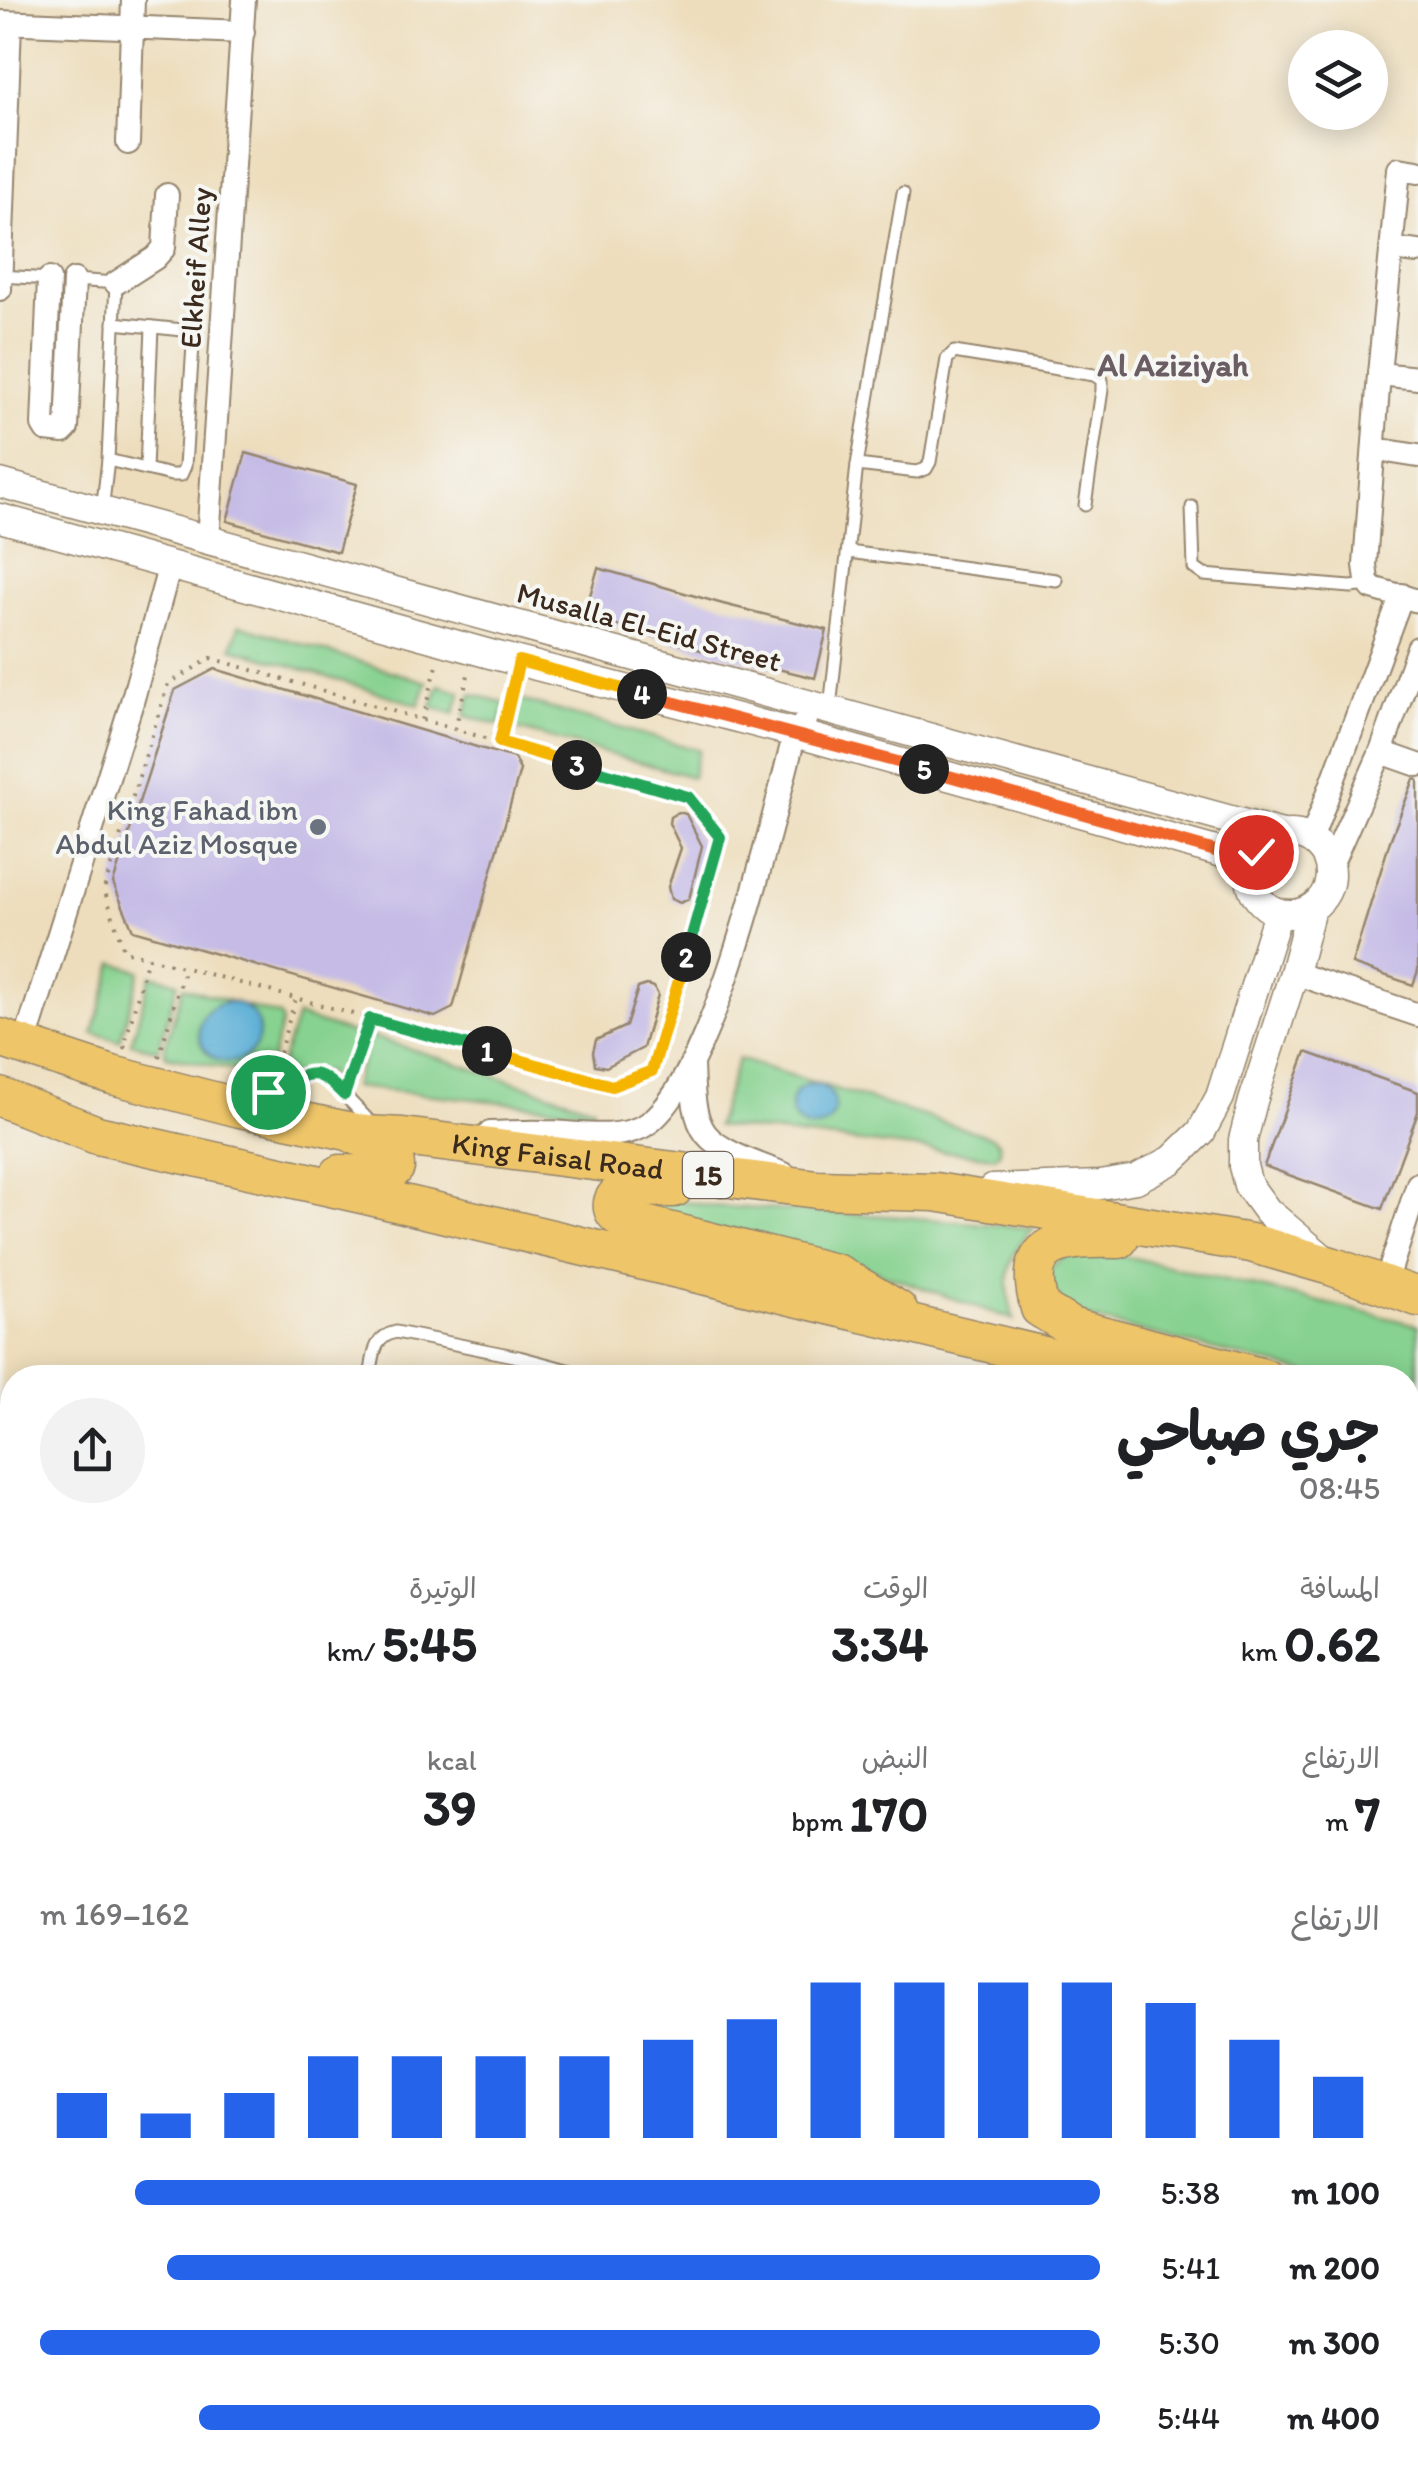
<!DOCTYPE html>
<html lang="ar">
<meta charset="utf-8">
<style>
:root{--surface:#fff;--page:#f2f2f2;--text:#202124;--muted:#757577;--accent:#2563eb}
body{margin:0;font-family:Itim,"Playpen Sans Arabic",sans-serif;background:var(--page);color:var(--text);direction:rtl;height:100vh;display:flex;flex-direction:column;font-size:38px;white-space:nowrap}
*{box-sizing:border-box;margin:0}
p{font-size:32px;color:var(--muted)}
.icon{flex:none;width:55px;height:55px;fill:none;stroke:currentColor;stroke-width:2;stroke-linecap:round;stroke-linejoin:round}
.map{position:relative;flex:1;overflow:hidden;direction:ltr}
.side{position:absolute;left:0px;top:1365px;width:1420px;height:1110px;display:flex;flex-direction:column;background:var(--surface);border-radius:40px 40px 0 0;box-shadow:0 5px 25px #0003;direction:rtl}
.side>*{flex:none}
.buttons{position:absolute;left:1288px;top:30px;display:grid;gap:20px}
.buttons a{display:grid;place-items:center;width:100px;height:100px;border-radius:50%;background:var(--surface);box-shadow:0 5px 25px #0003;font-size:50px}
.pin{position:absolute;display:grid;place-items:center;width:85px;height:85px;color:#fff;margin:-42px;border:5px solid #fff;border-radius:50%;box-shadow:0 2px 10px #0007}
.km{position:absolute;width:50px;height:50px;margin:-25px;border-radius:50%;background:#222;color:#fff;font-size:28px;line-height:50px;text-align:center}
.round{display:grid;place-items:center;flex:none;width:105px;height:105px;border-radius:52px;background:var(--page)}
.overview{display:flex;align-items:center;justify-content:space-between;height:170px;padding:0 40px}
h1{font-size:55px;font-weight:700;line-height:75px}
.figures{display:grid;grid-template-columns:repeat(3,1fr);gap:15px;height:170px;padding:10px 40px}
.figures div{display:grid;align-content:center}
.figures b{font-size:50px;font-weight:700}
.figures small{font-size:28px;font-weight:400}
.figures p{font-size:28px}
.chart{height:280px;padding:20px 40px}
.chart p{display:flex;justify-content:space-between}
.chart svg{width:100%;height:180px;margin-top:10px;stroke:var(--accent);stroke-width:6}
ul{padding:0 40px;list-style:none;font-size:32px}
li{display:grid;grid-template-columns:160px 120px 1fr;align-items:center;height:75px}
li i{height:25px;border-radius:12px;background:var(--accent)}
.map>svg:first-child{display:block}
.green{fill:#87d290;stroke:#617e57;stroke-width:2.5;fill-rule:evenodd}
.water{fill:#5aaed6;stroke:#4a6c7a;stroke-width:2.5}
.building{fill:#c5bbe6}
.lines{fill:none;stroke-linecap:round;stroke-linejoin:round}
.service-casing{stroke:#94846d;stroke-width:15}
.pedestrian-casing{stroke:#94846d;stroke-width:21}
.minor-casing{stroke:#94846d;stroke-width:26}
.tertiary-casing{stroke:#94846d;stroke-width:31}
.trunk-casing{stroke:#94846d;stroke-width:41}
.path{stroke:#94846d;stroke-width:4;stroke-dasharray:2.5 8;stroke-linecap:butt}
.service{stroke:#fff;stroke-width:11}
.pedestrian{stroke:#fff;stroke-width:18}
.minor{stroke:#fff;stroke-width:22}
.tertiary{stroke:#fff;stroke-width:28}
.trunk{stroke:#eec569;stroke-width:38}
.split-1-casing{stroke:#fff;stroke-width:20}
.split-2-casing{stroke:#fff;stroke-width:20}
.split-3-casing{stroke:#fff;stroke-width:20}
.split-4-casing{stroke:#fff;stroke-width:20}
.split-5-casing{stroke:#fff;stroke-width:20}
.split-6-casing{stroke:#fff;stroke-width:20}
.split-1{stroke:#22a559;stroke-width:12}
.split-2{stroke:#f5b400;stroke-width:12}
.split-3{stroke:#22a559;stroke-width:12}
.split-4{stroke:#f5b400;stroke-width:12}
.split-5{stroke:#f0652b;stroke-width:12}
.split-6{stroke:#f0652b;stroke-width:12}
.worship-dot{fill:#6b7280;stroke:#f6f6f2;stroke-width:4}
.labels{text-anchor:middle;stroke-width:8;stroke-linejoin:round;paint-order:stroke}
.shield{fill:#f6f6f2;stroke:#73675e;stroke-width:2.5}
.shield-label{font-size:28px;font-weight:bold;fill:#3b2a1e}
.street-label{font-size:30px;fill:#3b2a1e;stroke:#f6f6f2}
.worship-label{font-size:30px;fill:#5b616d;stroke:#f6f6f2;text-anchor:end}
.neighbourhood-label{font-size:32px;font-weight:bold;fill:#6b5d64;stroke:#f6f6f2}
</style>
<div class="map">
<svg width="1418" height="2475" viewBox="0 0 1418 2475">
<rect width="100%" height="100%" fill="#f6f6f2"/>
<filter id="ink" filterUnits="userSpaceOnUse"><feTurbulence type="fractalNoise" baseFrequency=".01" numOctaves="2"/><feDisplacementMap in="SourceGraphic" scale="20" xChannelSelector="R" yChannelSelector="G"/><feConvolveMatrix kernelMatrix="1 2 1 2 8 2 1 2 1" color-interpolation-filters="sRGB"/></filter>
<filter id="wash" filterUnits="userSpaceOnUse"><feTurbulence type="fractalNoise" baseFrequency=".0048" numOctaves="4" result="noise"/><feDisplacementMap in="SourceGraphic" scale="40" xChannelSelector="R" yChannelSelector="G"/><feGaussianBlur stdDeviation="2.25" result="paint"/><feColorMatrix in="noise" values="0 0 0 0 0 0 0 0 0 0 0 0 0 0 0 0 0 1.4 0 .05"/><feComposite in="paint" operator="in"/></filter>
<g filter="url(#wash)">
<rect width="100%" height="100%" fill="#edddbc"/>
<g class="green">
<path d="M239 625 427 682 419 705 232 648Z"/>
<path d="M439 685 461 692 454 714 432 707Z"/>
<path d="M471 694 506 703 500 725 465 716Z"/>
<path d="M517 699 699 750 692 777 510 727Z"/>
<path d="M114 963 140 971 120 1041 93 1033Z"/>
<path d="M151 975 178 982 158 1050 131 1043Z"/>
<path d="M183 987 280 1016 282 1022 269 1068 264 1073 245 1072 167 1056 165 1054V1047ZM204 1016 258 1025C260 1040 255 1050 243 1059L199 1035V1025Z"/>
<path d="M297 1016 360 1036 343 1084 326 1072 288 1079 277 1075Z"/>
<path d="M370 1036 593 1107V1109L591 1111 353 1087Z"/>
<path d="M738 1059 992 1137 999 1143 1000 1152 995 1157 716 1126ZM813 1084C852 1093 830 1144 796 1121Z"/>
<path d="M655 1196 710 1206 904 1217 1034 1228C1005 1255 1003 1284 1014 1320L866 1268 718 1235 650 1216 642 1203Z"/>
<path d="M1097 1252 1138 1259 1418 1325V1405L1408 1402V1378L1323 1377 1063 1312 1046 1289 1049 1268 1070 1253Z"/>
</g>
<g class="water">
<circle cx="229" cy="1032" r="30"/>
<circle cx="813" cy="1106" r="22"/>
</g>
<g id="blocks">
<g class="building">
<path d="M246 453 357 484 338 552 227 521Z"/>
<path d="M598 568 723 604 827 630 815 678 704 651 584 616Z"/>
<path d="M215 669 514 758 520 770 453 1008 435 1017 133 930 113 883 175 690Z"/>
<path d="M1414 779 1418 780V971L1413 985 1352 964 1390 841Z"/>
<path d="M678 812 686 814 702 846 689 899 680 903 671 899 668 887 681 848 669 823 670 817Z"/>
<path d="M646 985 654 987 658 995 643 1048 606 1067 595 1065 593 1052 596 1040 626 1026 638 988Z"/>
<path d="M1306 1052 1418 1092V1112L1382 1209 1264 1166Z"/>
</g>
</g>
</g>
<g filter="url(#ink)">
<use href="#blocks" fill-opacity="0" stroke="#94846d" stroke-width="2.5"/>
<g class="lines">
<defs>
<g id="service">
<path d="M0 276 51 279"/>
<path d="M74 280 116 283 108 460 102 511"/>
<path d="M108 460 171 475H181L185 466 193 345 192 334 183 330 114 323"/>
<path d="M857 465 917 472 926 469 930 462 947 359 954 352 1094 375 1102 380V390L1085 505"/>
<path d="M146 469 152 327"/>
<path d="M1192 507 1194 568 1204 575 1351 587 1370 585"/>
<path d="M849 552 1056 580"/>
<path d="M830 708 857 465 903 193"/>
<path d="M248 1098 276 1089 304 1074H319L328 1078 373 1125"/>
<path d="M370 1378C374 1357 372 1337 396 1332L519 1357 598 1378"/>
<path d="M0 1931 12 1934"/>
</g>
<g id="pedestrian">
<path d="M1418 1727 1408 1731 1418 1759"/>
<path d="M1408 1830 1418 1825"/>
<path d="M1408 2018 1418 2015"/>
<path d="M1408 2196 1418 2194"/>
<path d="M1408 2353 1418 2351"/>
<path d="M1255 2462 1256 2475"/>
<path d="M1386 2462 1388 2475"/>
</g>
<g id="minor">
<path d="M0 22 243 32"/>
<path d="M128 143 133 0"/>
<path d="M1418 172 1399 169 1379 374 1365 565 1367 581 1372 588 1418 601"/>
<path d="M1392 249 1418 252"/>
<path d="M49 279 43 425 46 430 63 432 67 428 74 280"/>
<path d="M116 283 155 258 164 248 167 195"/>
<path d="M0 289 10 23"/>
<path d="M1379 374 1418 378"/>
<path d="M1374 449 1418 456"/>
<path d="M208 540 244 0"/>
<path d="M1381 752 1418 765"/>
<path d="M1311 840 1402 595"/>
<path d="M1330 867 1381 752 1418 648"/>
<path d="M1294 973 1418 1015"/>
<path d="M24 1045 132 702 170 565"/>
<path d="M692 1064C693 1086 692 1116 706 1134 721 1153 762 1165 784 1174"/>
<path d="M490 1133C508 1133 526 1131 544 1132 575 1132 613 1141 642 1127 712 1092 774 812 795 733L806 721"/>
<path d="M1385 1285 1418 1184"/>
<path d="M395 2462 398 2475"/>
<path d="M617 2462 618 2475"/>
<path d="M703 2462 706 2475"/>
<path d="M1168 2462V2475"/>
<path d="M178 2475 224 2462"/>
<path d="M1018 2475V2462"/>
</g>
<g id="tertiary">
<path d="M0 483 1282 834"/>
<path d="M0 518 490 654 795 733 1251 861"/>
<circle cx="1290" cy="874" r="40"/>
<path d="M1311 909 1294 973 1253 1101 1243 1140V1166L1248 1185 1267 1211 1326 1261"/>
<path d="M992 1189 1100 1185 1136 1179 1172 1160 1201 1132 1220 1097 1278 913"/>
<path d="M1408 1446 1418 1442"/>
<path d="M0 2081 12 2085"/>
<path d="M0 2119 12 2122"/>
<path d="M749 2462 751 2475"/>
<path d="M770 2462 772 2475"/>
</g>
<g id="trunk">
<path id="s1" d="M0 1038 112 1075 240 1108 366 1135 403 1137 817 1189 935 1192 1251 1243 1331 1266 1418 1297"/>
<path d="M0 1097 97 1135 366 1195 1137 1378"/>
<path d="M340 1174 387 1175 395 1167 394 1157 382 1146 354 1134"/>
<path d="M674 1188C658 1188 640 1186 625 1191 613 1194 608 1208 618 1216 619 1217 632 1222 633 1222L838 1274 898 1310"/>
<path d="M1119 1239C1065 1238 1019 1238 1040 1308L1071 1327 1264 1378"/>
<path d="M1408 1419 1418 1422"/>
</g>
</defs>
<use href="#service" class="service-casing"/>
<use href="#pedestrian" class="pedestrian-casing"/>
<use href="#minor" class="minor-casing"/>
<use href="#tertiary" class="tertiary-casing"/>
<use href="#trunk" class="trunk-casing"/>
<g class="path">
<path d="M211 658 687 797 720 837 652 1071 612 1085 124 951 104 889 168 684Z"/>
<path d="M422 720 438 662"/>
<path d="M455 729 469 671"/>
<path d="M501 742 514 683"/>
<path d="M126 1048 124 1047 148 957"/>
<path d="M159 1057 185 967"/>
<path d="M273 1073 296 998"/>
<path d="M349 1081 370 1019"/>
</g>
<use href="#service" class="service"/>
<use href="#pedestrian" class="pedestrian"/>
<use href="#minor" class="minor"/>
<use href="#tertiary" class="tertiary"/>
<use href="#trunk" class="trunk"/>
</g>
</g>
<g class="lines" filter="url(#ink)">
<defs>
<path id="split-1" d="M268 1092C306 1079 309 1058 344 1095L370 1019 487 1051"/>
<path id="split-2" d="M487 1051 612 1086 652 1071 686 957"/>
<path id="split-3" d="M577 765 688 797 720 837 686 957"/>
<path id="split-4" d="M577 765 500 742 519 661 642 694"/>
<path id="split-5" d="M642 694 924 769"/>
<path id="split-6" d="M924 769 1251 861 1256 852"/>
</defs>
<use href="#split-1" class="split-1-casing"/>
<use href="#split-2" class="split-2-casing"/>
<use href="#split-3" class="split-3-casing"/>
<use href="#split-4" class="split-4-casing"/>
<use href="#split-5" class="split-5-casing"/>
<use href="#split-6" class="split-6-casing"/>
<use href="#split-1" class="split-1"/>
<use href="#split-2" class="split-2"/>
<use href="#split-3" class="split-3"/>
<use href="#split-4" class="split-4"/>
<use href="#split-5" class="split-5"/>
<use href="#split-6" class="split-6"/>
</g>
<circle class="worship-dot" cx="318" cy="827" r="10"/>
<g class="labels">
<rect class="shield" x="683" y="1152" width="50" height="46" rx="8"/>
<g class="shield-label">
<text x="708" y="1185">15</text>
</g>
<g class="street-label">
<text transform="translate(196 268) rotate(-86)" y="10">Elkheif Alley</text>
<text transform="translate(649 627) rotate(15)" y="10">Musalla El-Eid Street</text>
<text dy="10" stroke="none"><textPath href="#s1" startOffset="572">King Faisal Road</textPath></text>
</g>
<g class="worship-label">
<text x="298" y="820">King Fahad ibn<tspan x="298" dy="34">Abdul Aziz Mosque</tspan></text>
</g>
<g class="neighbourhood-label">
<text x="1173" y="376">Al Aziziyah</text>
</g>
</g>
</svg>
<div class="buttons">
<a><svg class="icon" aria-label="layers" viewBox="0 0 24 24"><path d="M12 4l9 5-9 5-9-5zM3 14l9 5 9-5"/></svg></a>
</div>
<div class="pin" style="left:268px;top:1092px;background:#1e9e55"><svg class="icon" aria-label="arrive" viewBox="0 0 24 24"><path d="M6 21V4h12l-3 4 3 4H6"/></svg></div>
<div class="pin" style="left:1256px;top:852px;background:#d93025"><svg class="icon" aria-label="check" viewBox="0 0 24 24"><path d="M5 12l5 5 9-10"/></svg></div>
<b class="km" style="left:487px;top:1051px">1</b>
<b class="km" style="left:686px;top:957px">2</b>
<b class="km" style="left:577px;top:765px">3</b>
<b class="km" style="left:642px;top:694px">4</b>
<b class="km" style="left:924px;top:769px">5</b>
<section class="side">
<div class="overview"><div><h1>جري صباحي</h1><p>08:45</p></div><a class="round"><svg class="icon" aria-label="share" viewBox="0 0 24 24"><path d="M12 15V3M7 8l5-5 5 5M5 13v7h14v-7"/></svg></a></div>
<div class="figures">
<div><p>المسافة</p><b>0.62<small> km</small></b></div>
<div><p>الوقت</p><b>3:34</b></div>
<div><p>الوتيرة</p><b>5:45<small> /km</small></b></div>
</div>
<div class="figures">
<div><p>الارتفاع</p><b>7<small> m</small></b></div>
<div><p>النبض</p><b>170<small> bpm</small></b></div>
<div><p>kcal</p><b>39</b></div>
</div>
<div class="chart"><p><span>الارتفاع</span>162–169 m</p>
<svg viewBox="0 0 160 44" preserveAspectRatio="none"><path d="M5 44V33M15 44V38M25 44V33M35 44V24M45 44V24M55 44V24M65 44V24M75 44V20M85 44V15M95 44V6M105 44V6M115 44V6M125 44V6M135 44V11M145 44V20M155 44V29"/></svg>
</div>
<ul>
<li><b>100 m</b>5:38<i style="width:91%"></i></li>
<li><b>200 m</b>5:41<i style="width:88%"></i></li>
<li><b>300 m</b>5:30<i style="width:100%"></i></li>
<li><b>400 m</b>5:44<i style="width:85%"></i></li>
</ul>
</section>
</div>
